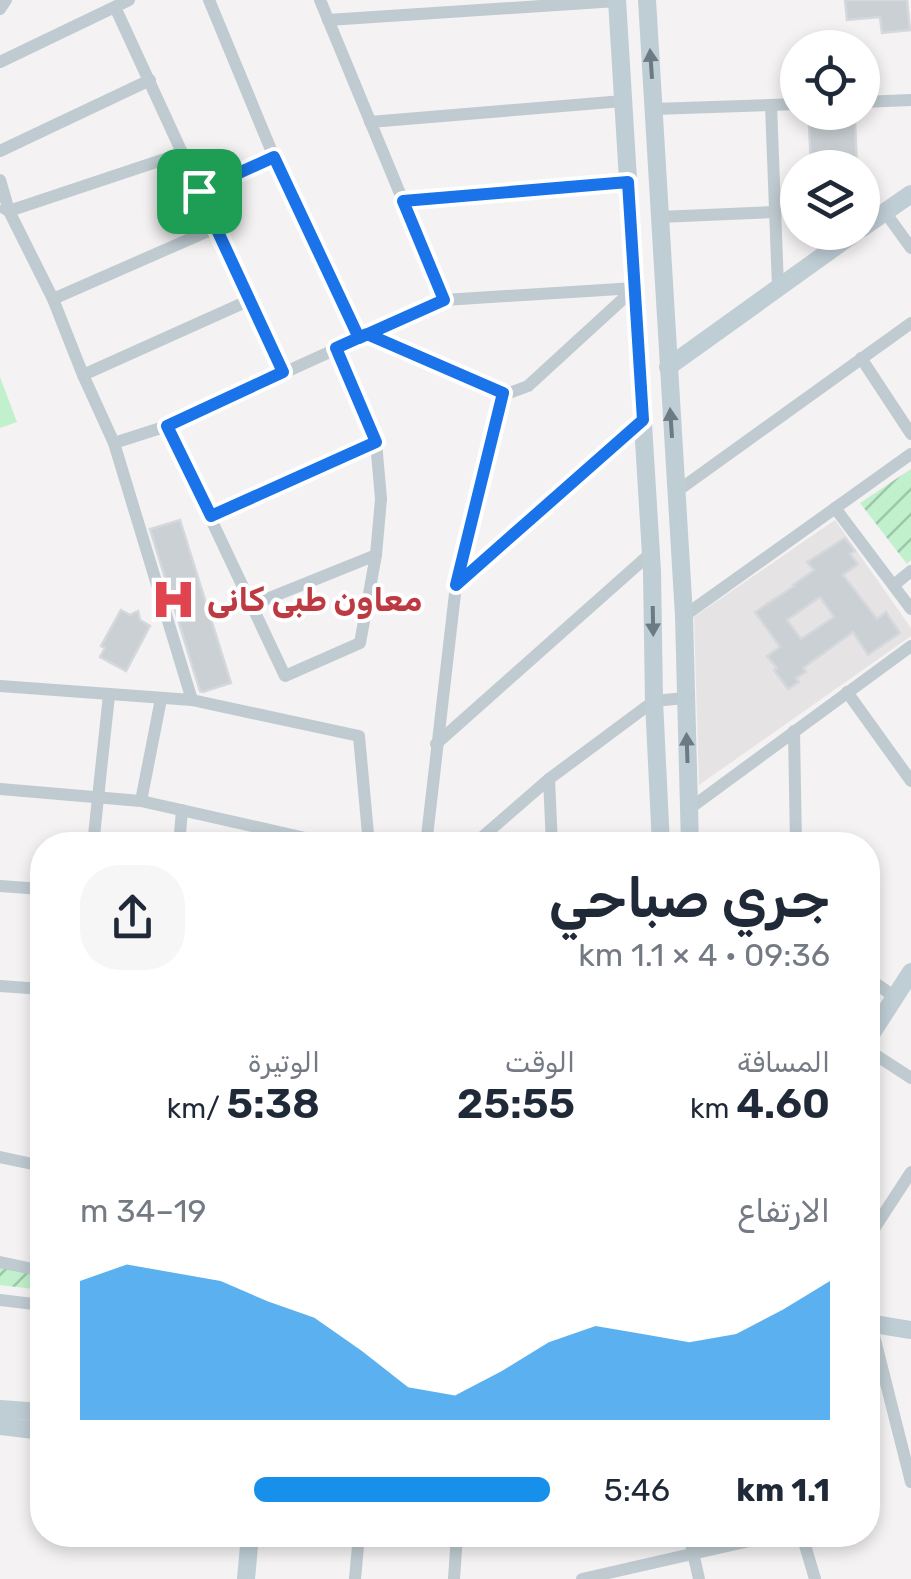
<!DOCTYPE html>
<html lang="ar">
<meta charset="utf-8">
<style>
:root{--surface:#fff;--page:#f6f6f7;--text:#1f2937;--muted:#747a83;--accent:#1690ea}
body{margin:0;font-family:Rubik,Cairo,sans-serif;background:var(--page);color:var(--text);direction:rtl;height:100vh;display:flex;flex-direction:column;font-size:38px;white-space:nowrap}
*{box-sizing:border-box;margin:0}
p{font-size:32px;color:var(--muted)}
.icon{flex:none;width:55px;height:55px;fill:none;stroke:currentColor;stroke-width:2;stroke-linecap:round;stroke-linejoin:round}
.map{position:relative;flex:1;overflow:hidden;direction:ltr}
.side{position:absolute;left:30px;top:832px;width:850px;height:715px;display:flex;flex-direction:column;background:var(--surface);border-radius:40px;box-shadow:0 5px 15px #0003;direction:rtl}
.side>*{flex:none}
.tools{position:absolute;left:780px;top:30px;display:grid;gap:20px}
.tools a{display:grid;place-items:center;width:100px;height:100px;border-radius:50%;background:var(--surface);box-shadow:0 5px 15px #0003;font-size:50px}
.pin{position:absolute;display:grid;place-items:center;width:85px;height:85px;color:#fff;margin:-42px;border-radius:20px;box-shadow:0 5px 15px #0006}
.round{display:grid;place-items:center;flex:none;width:105px;height:105px;border-radius:40px;background:var(--page)}
.head{display:flex;align-items:center;justify-content:space-between;height:170px;padding:0 50px}
h1{font-size:55px;font-weight:600;line-height:75px}
.figures{display:grid;grid-template-columns:repeat(3,1fr);gap:15px;height:170px;padding:10px 50px}
.figures div{display:grid;align-content:center}
.figures b{font-size:42px;font-weight:600}
.figures small{font-size:28px;font-weight:400}
.figures p{font-size:28px}
.chart{height:280px;padding:20px 50px}
.chart p{display:flex;justify-content:space-between}
.chart svg{width:100%;height:180px;margin-top:10px;fill:var(--accent);opacity:.7}
ul{padding:0 50px;list-style:none;font-size:32px}
li{display:grid;grid-template-columns:160px 120px 1fr;align-items:center;height:75px}
li i{height:25px;border-radius:12px;background:var(--accent)}
.map>svg:first-child{display:block}
.education{fill:#e5e3e4}
.grass{fill:#c0f1cc}
.garden{fill:url(#garden-furrows)}
.building{fill:#cbd0d4;stroke:#d5d9dd;stroke-width:2.5;fill-rule:evenodd}
.lines{fill:none;stroke-linecap:round;stroke-linejoin:round}
.street{stroke:#bfcbd1;stroke-width:12}
.secondary{stroke:#bfcdd5;stroke-width:18}
.oneway{fill:#6c7b83}
.route-casing{stroke:#fff;stroke-width:20}
.route{stroke:#1a73e8;stroke-width:12}
.labels{text-anchor:middle;stroke-width:8;stroke-linejoin:round;paint-order:stroke}
.health-label{font-size:32px;font-weight:bold;fill:#be3a42;stroke:#fff;text-anchor:start}
</style>
<div class="map">
<svg width="911" height="1579" viewBox="0 0 911 1579">
<defs>
<pattern id="garden-furrows" width="10" height="10" patternUnits="userSpaceOnUse" patternTransform="scale(2.5)"><rect width="10" height="10" fill="#c0f1cc"/><path d="M-1 1l2-2M0 10L10 0M9 11l2-2" fill="none" stroke="#9ec6a9"/></pattern>
</defs>
<rect width="100%" height="100%" fill="#f4f2f2"/>
<path class="education" d="M835 520 911 628V636L699 785 694 617Z"/>
<path class="grass" d="M0 377 17 422 0 428Z"/>
<g class="garden">
<path d="M911 469V560L907 564 860 503Z"/>
<path d="M0 1265 42 1274V1290L0 1285Z"/>
</g>
<g class="building">
<path d="M845 0H907L910 30 882 33 880 17 847 20Z"/>
<path d="M855 122 857 168H811L809 124Z"/>
<path d="M180 520 231 683 203 692 200 691 150 529Z"/>
<path d="M845 538 855 551 850 554 858 564 843 575 877 619 886 612 900 633 868 655 853 632 803 668 806 672 796 678 799 682 788 689 774 670 777 668 767 656 780 647 755 612 794 586 793 585 814 570 807 562ZM820 597 834 617 801 639 787 620Z"/>
<path d="M121 610 130 615 138 611 140 620 150 626 126 671 100 657 105 648 101 646Z"/>
</g>
<g class="lines">
<g class="street">
<path d="M209 0 274 157 359 338"/>
<path d="M320 0 444 300"/>
<path d="M115 7 283 372"/>
<path d="M0 9 6 0"/>
<path d="M328 20 617 1"/>
<path d="M0 62 129 0"/>
<path d="M862 102 911 100"/>
<path d="M771 105 778 287"/>
<path d="M654 109 798 104"/>
<path d="M370 122 623 101"/>
<path d="M0 151 150 80"/>
<path d="M0 180 9 211 53 299 83 375 114 443 192 700"/>
<path d="M199 191 274 157"/>
<path d="M403 201 628 182"/>
<path d="M5 209 9 211 183 153"/>
<path d="M885 212 911 248"/>
<path d="M659 217 775 212"/>
<path d="M53 299 215 228"/>
<path d="M367 334 496 391 512 392 528 386 635 288"/>
<path d="M861 358 911 434"/>
<path d="M83 375 250 300"/>
<path d="M167 426 285 676 360 643 376 555 381 499 376 442 336 348"/>
<path d="M114 443 167 426 444 300 635 288"/>
<path d="M676 492 911 323"/>
<path d="M835 508 911 609"/>
<path d="M211 516 376 442"/>
<path d="M458 584 643 420"/>
<path d="M894 585 911 571"/>
<path d="M252 605 376 555"/>
<path d="M684 616 911 454"/>
<path d="M0 686 192 700 359 736 369 845"/>
<path d="M847 692 911 781"/>
<path d="M794 731 796 845"/>
<path d="M436 744 651 553"/>
<path d="M549 779 552 845"/>
<path d="M0 789 141 801 336 845"/>
<path d="M141 801 161 699"/>
<path d="M689 809 911 646"/>
<path d="M93 845 109 695"/>
<path d="M179 845 182 810"/>
<path d="M426 845 456 585 503 393"/>
<path d="M473 845 549 779 654 701 685 698"/>
<path d="M0 886 42 889"/>
<path d="M868 978 895 997"/>
<path d="M0 986 42 989"/>
<path d="M868 1050 911 1078"/>
<path d="M0 1157 42 1166"/>
<path d="M868 1238 911 1172"/>
<path d="M0 1262 42 1271"/>
<path d="M0 1300 42 1305"/>
<path d="M871 1324 911 1482"/>
<path d="M689 1535 699 1579"/>
<path d="M802 1535 815 1579"/>
<path d="M355 1579 359 1535"/>
<path d="M454 1579 457 1535"/>
<path d="M582 1579 775 1535"/>
</g>
<g class="secondary">
<path d="M617 0 652 571 654 701 661 845"/>
<path d="M647 0 684 616 690 845"/>
<path d="M862 228 911 194"/>
<path d="M668 367 856 232"/>
<path d="M868 1039 911 972"/>
<path d="M868 1323 911 1330"/>
<path d="M0 1409 42 1412"/>
<path d="M0 1426 42 1431"/>
<path d="M246 1579 250 1535"/>
</g>
</g>
<defs><path id="oneway-solid" d="M-6-.8H1V-3.2L6.5 0L1 3.2V.8H-6Z" transform="scale(2.5)"/></defs>
<g class="oneway">
<use href="#oneway-solid" transform="translate(651 64) rotate(-94)"/>
<use href="#oneway-solid" transform="translate(671 423) rotate(-94)"/>
<use href="#oneway-solid" transform="translate(653 621) rotate(89)"/>
<use href="#oneway-solid" transform="translate(687 748) rotate(-92)"/>
</g>
<g class="lines">
<defs>
<path id="route" d="M199 191 283 372 167 426 211 516 376 442 336 348 367 334 503 393 456 585 643 420 628 182 403 201 444 300 359 338 274 157 199 191"/>
</defs>
<use href="#route" class="route-casing"/>
<use href="#route" class="route"/>
</g>
<defs>
<symbol id="hospital-bare" viewBox="-9 -9 18 18"><path d="M-5-5h3v3.5h4V-5h3V5h-3V1.5h-4V5h-3Z" fill="#e0444e" stroke="#fff" stroke-width="2.5" paint-order="stroke"/></symbol>
</defs>
<g fill-rule="evenodd">
<use href="#hospital-bare" x="142" y="568" width="63" height="63"/>
</g>
<g class="labels">
<g class="health-label">
<text x="207" y="611">معاون طبی کانی</text>
</g>
</g>
</svg>
<div class="tools">
<a><svg class="icon" aria-label="locate" viewBox="0 0 24 24"><circle cx="12" cy="12" r="6"/><path d="M12 2v4M12 18v4M2 12h4M18 12h4"/></svg></a>
<a><svg class="icon" aria-label="layers" viewBox="0 0 24 24"><path d="M12 4l9 5-9 5-9-5zM3 14l9 5 9-5"/></svg></a>
</div>
<div class="pin" style="left:199px;top:191px;background:#1e9e55"><svg class="icon" aria-label="arrive" viewBox="0 0 24 24"><path d="M6 21V4h12l-3 4 3 4H6"/></svg></div>
<section class="side">
<div class="head"><div><h1>جري صباحي</h1><p>09:36 · 4 × 1.1 km</p></div><a class="round"><svg class="icon" aria-label="share" viewBox="0 0 24 24"><path d="M12 15V3M7 8l5-5 5 5M5 13v7h14v-7"/></svg></a></div>
<div class="figures">
<div><p>المسافة</p><b>4.60<small> km</small></b></div>
<div><p>الوقت</p><b>25:55</b></div>
<div><p>الوتيرة</p><b>5:38<small> /km</small></b></div>
</div>
<div class="chart"><p><span>الارتفاع</span>19–34 m</p>
<svg viewBox="0 0 160 44" preserveAspectRatio="none"><path d="M0 44V10L10 6L20 8L30 10L40 15L50 19L60 27L70 36L80 38L90 32L100 25L110 21L120 23L130 25L140 23L150 17L160 10V44z"/></svg>
</div>
<ul>
<li><b>1.1 km</b>5:46<i style="width:63%"></i></li>
</ul>
</section>
</div>
